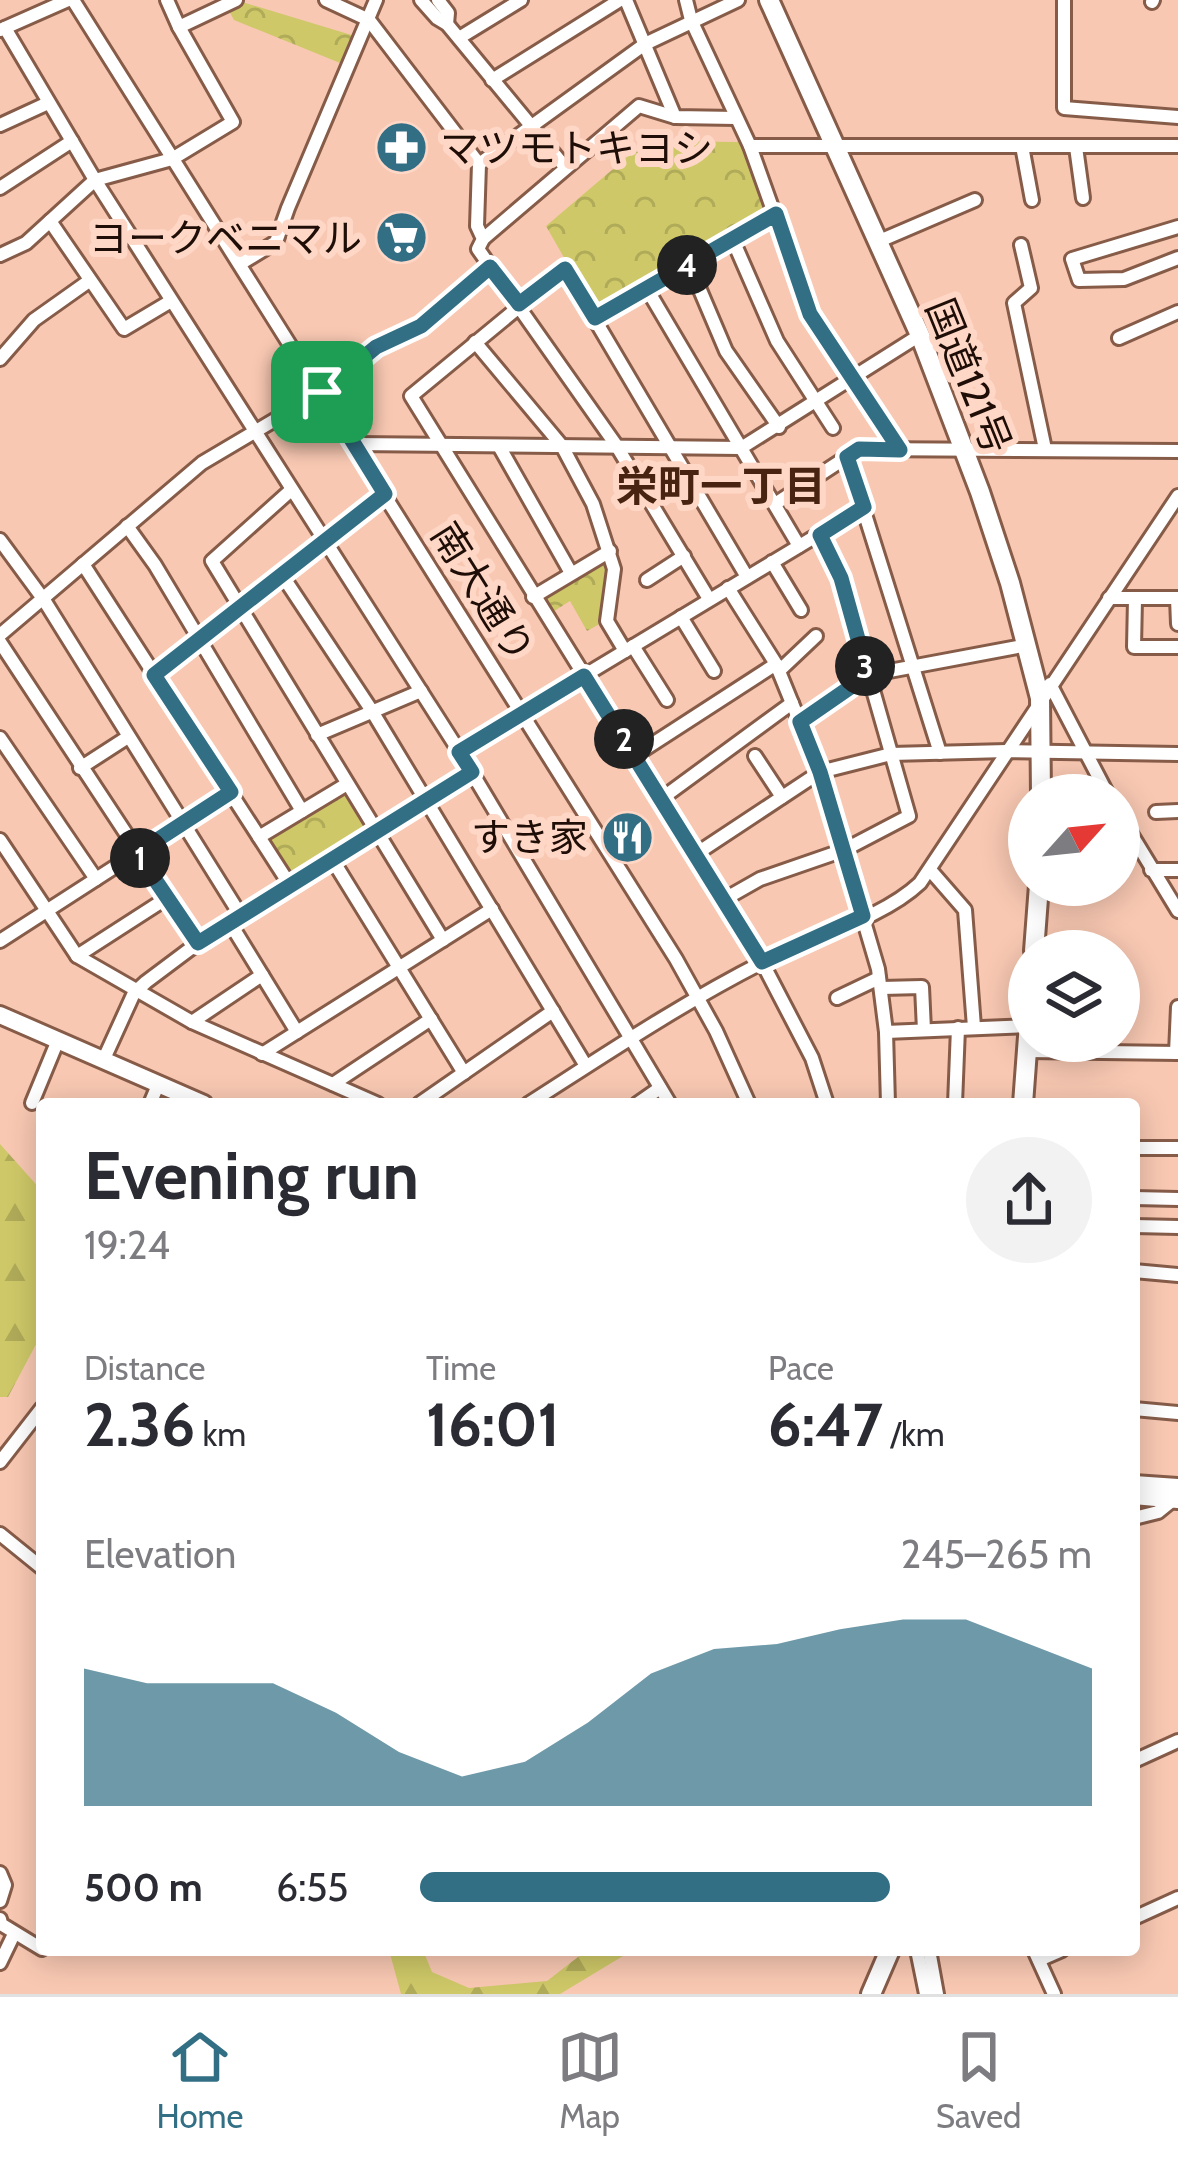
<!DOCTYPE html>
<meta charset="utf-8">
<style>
:root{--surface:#fff;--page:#f2f2f3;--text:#2b2b33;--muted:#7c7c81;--line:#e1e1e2;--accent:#326f85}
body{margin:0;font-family:Cabin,"Noto Sans JP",sans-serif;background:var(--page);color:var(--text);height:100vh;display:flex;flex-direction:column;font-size:45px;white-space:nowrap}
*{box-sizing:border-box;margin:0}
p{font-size:39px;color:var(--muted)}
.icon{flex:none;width:66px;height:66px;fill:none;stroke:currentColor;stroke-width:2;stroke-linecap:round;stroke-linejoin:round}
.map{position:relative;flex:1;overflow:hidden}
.panel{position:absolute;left:36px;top:1098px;width:1104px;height:858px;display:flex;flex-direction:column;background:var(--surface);border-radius:12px;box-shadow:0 6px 30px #0003}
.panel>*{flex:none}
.needle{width:78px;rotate:63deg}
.tools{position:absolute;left:1008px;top:774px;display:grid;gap:24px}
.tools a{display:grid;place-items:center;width:132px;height:132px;border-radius:50%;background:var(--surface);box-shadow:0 6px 30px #0003;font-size:60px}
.pin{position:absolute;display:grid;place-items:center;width:102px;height:102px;color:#fff;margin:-51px;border-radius:24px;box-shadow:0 6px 18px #0006}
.km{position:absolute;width:60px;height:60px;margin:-30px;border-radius:50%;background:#222;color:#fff;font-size:33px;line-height:60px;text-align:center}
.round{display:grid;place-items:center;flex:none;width:126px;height:126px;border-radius:63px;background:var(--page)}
.head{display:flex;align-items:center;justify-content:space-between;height:204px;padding:0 48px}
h1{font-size:66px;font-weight:700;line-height:90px}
.figures{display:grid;grid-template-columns:repeat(3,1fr);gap:18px;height:204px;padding:12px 48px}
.figures div{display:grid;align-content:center}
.figures b{font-size:60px;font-weight:700}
.figures small{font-size:33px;font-weight:400}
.figures p{font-size:33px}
.chart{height:336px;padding:24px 48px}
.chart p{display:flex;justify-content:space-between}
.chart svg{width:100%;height:216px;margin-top:12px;fill:var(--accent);opacity:.7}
ul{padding:0 48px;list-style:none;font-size:39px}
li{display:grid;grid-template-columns:192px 144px 1fr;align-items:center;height:90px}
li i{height:30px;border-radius:15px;background:var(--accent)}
.tabs{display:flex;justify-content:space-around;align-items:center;height:168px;border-top:3px solid var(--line);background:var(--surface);font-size:33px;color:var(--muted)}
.tabs a{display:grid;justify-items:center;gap:6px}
.tabs .selected{color:var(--accent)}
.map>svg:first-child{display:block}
.forest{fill:url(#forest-firs)}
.park{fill:url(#park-crowns)}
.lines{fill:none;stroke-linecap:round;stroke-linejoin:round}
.minor-casing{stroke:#865c49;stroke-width:18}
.major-casing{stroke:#865c49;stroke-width:22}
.highway-casing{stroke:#865c49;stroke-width:24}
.minor{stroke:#fff;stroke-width:12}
.major{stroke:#fff;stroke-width:16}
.highway{stroke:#fff;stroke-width:18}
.route-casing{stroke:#fff;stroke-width:24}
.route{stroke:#326f85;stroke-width:15}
.labels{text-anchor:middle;stroke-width:12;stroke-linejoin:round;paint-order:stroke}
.poi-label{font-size:39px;fill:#1f0e07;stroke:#ffd7c6;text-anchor:end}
.street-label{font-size:39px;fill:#1f0e07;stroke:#ffd7c6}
.neighbourhood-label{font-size:42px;font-weight:bold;fill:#482311;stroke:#ffd7c6}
</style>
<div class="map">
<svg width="1178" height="1994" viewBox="0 0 1178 1994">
<defs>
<pattern id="forest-firs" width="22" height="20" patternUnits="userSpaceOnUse" patternTransform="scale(3)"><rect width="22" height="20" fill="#cec868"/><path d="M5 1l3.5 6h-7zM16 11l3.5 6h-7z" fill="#b0ab59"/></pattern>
<pattern id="park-crowns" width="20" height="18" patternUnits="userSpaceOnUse" patternTransform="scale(3)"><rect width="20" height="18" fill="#cec868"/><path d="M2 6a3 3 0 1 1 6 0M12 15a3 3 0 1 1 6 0" fill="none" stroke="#b0ab59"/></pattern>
</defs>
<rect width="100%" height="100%" fill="#f8c8b2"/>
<g class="forest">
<path d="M0 1144 42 1191V1333L8 1397H0Z"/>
<path d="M389 1950H423L432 1972 469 1988 547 1981 587 1950H633L560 1994H401Z"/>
</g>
<g class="park">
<path d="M242 2 358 37 345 65 234 20 228 9Z"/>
<path d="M741 138 768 208 766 217 600 312 594 310 546 226 646 141 737 142Z"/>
<path d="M605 557 611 561 603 622 587 631 570 601 551 613 544 594Z"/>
<path d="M344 790C355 794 368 817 368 829L293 874 287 873 267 841 269 834Z"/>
</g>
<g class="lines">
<defs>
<g id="minor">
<path d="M73 0 676 959 716 1031 749 1104"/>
<path d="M167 0 179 27"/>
<path d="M326 0 369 20 479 164 477 226 483 239 478 249 616 445 709 599"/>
<path d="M421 0 437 18 447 24 565 167"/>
<path d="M438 0 448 13 447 24"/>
<path d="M626 0 675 117"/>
<path d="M686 0 691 20 750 146 810 314 900 450"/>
<path d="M1064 0V108L1178 117"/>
<path d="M1152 2 1153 0"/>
<path d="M5 28 95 180 459 751 670 1104"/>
<path d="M0 30 68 0"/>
<path d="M459 38 521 0"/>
<path d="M492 80 620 0"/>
<path d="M0 125 48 103"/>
<path d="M750 146H1178"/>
<path d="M1022 146 1032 200"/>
<path d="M1076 147 1083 198"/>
<path d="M479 164 645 44 738 0"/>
<path d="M0 188 72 141"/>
<path d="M50 221 124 329 171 301"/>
<path d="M1178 227 1072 259 1079 280 1124 279 1178 258"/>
<path d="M732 238 777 341 833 428"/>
<path d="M483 239 639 106 675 117 736 118"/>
<path d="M877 242 975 200"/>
<path d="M1021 245 1031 288 1014 303 1045 449"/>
<path d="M0 255 26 243 95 180 172 159 233 122 179 27 236 0"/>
<path d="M240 264 276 242 288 208 376 0"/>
<path d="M689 264 726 351 779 427"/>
<path d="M647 289 799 546"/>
<path d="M595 318 776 214"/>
<path d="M1119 338 1178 312"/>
<path d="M475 342 562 446 593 504 614 569 607 621 625 651"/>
<path d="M0 359 34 320 89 281"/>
<path d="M354 444 741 448 920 335"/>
<path d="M499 446 571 573"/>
<path d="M847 457 940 753"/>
<path d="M290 491 212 561 443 940"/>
<path d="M775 504 859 449 1178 451"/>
<path d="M127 526 155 565 302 811"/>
<path d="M0 540 44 600 241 916"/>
<path d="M772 562 801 610"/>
<path d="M83 564 290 885"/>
<path d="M282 575 372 711 586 1066"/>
<path d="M747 577 565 269 411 396 762 962 812 1058 827 1104"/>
<path d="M647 580 684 556"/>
<path d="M728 588 776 664 820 772 878 969 886 1032 888 1104"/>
<path d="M533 597 610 551"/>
<path d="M1109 598H1177L1178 624"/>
<path d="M1135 599 1134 647H1178"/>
<path d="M681 617 714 671"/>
<path d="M0 635 202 463 322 392 376 347 421 325 490 267"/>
<path d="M0 642 198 943"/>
<path d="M633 646 667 700"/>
<path d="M779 671 816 636"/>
<path d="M155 675 385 494"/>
<path d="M1050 684 1108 795"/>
<path d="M800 723 868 675 1028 645"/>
<path d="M317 735 421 691"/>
<path d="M0 738 96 879"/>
<path d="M459 751 864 507"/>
<path d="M634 756 776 664"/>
<path d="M755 756 782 797"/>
<path d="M80 768 128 737"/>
<path d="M661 799 792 703"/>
<path d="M1156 812 1178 811"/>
<path d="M1119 814 1178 911"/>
<path d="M259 837 347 784"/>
<path d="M0 840 77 956 192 1022 378 1104"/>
<path d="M696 854 820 772 891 754 1007 751 1178 754"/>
<path d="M332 859 464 1073"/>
<path d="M1151 870H1178"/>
<path d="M931 871 965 910 974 1027"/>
<path d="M723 900 760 879 844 850 909 816 841 578 819 535"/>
<path d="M230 923 297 1032"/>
<path d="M0 941 231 792"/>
<path d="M77 956 167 898"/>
<path d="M882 988 922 987 924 1030"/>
<path d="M837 998 879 978"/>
<path d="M192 1022 262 975"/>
<path d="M886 1032 1029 1026"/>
<path d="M1027 1051 1178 1053"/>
<path d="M1176 1053 1178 1007"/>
<path d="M262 1054 492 909"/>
<path d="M103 1061 134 993 146 982 198 943 472 772"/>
<path d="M333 1084 431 1019"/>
<path d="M32 1103 58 1040"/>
<path d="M150 1104 158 1085"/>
<path d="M419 1104 553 1011"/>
<path d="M528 1104C606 1054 682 1003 765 961 812 937 882 919 920 883L1178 496"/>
<path d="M637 1104 660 1088"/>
<path d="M955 1104 958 1028"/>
<path d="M1134 1148H1178"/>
<path d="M1134 1198 1178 1199"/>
<path d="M1134 1226 1178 1227"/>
<path d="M1134 1271 1178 1275"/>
<path d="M1134 1409 1178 1413"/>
<path d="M0 1462 42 1408"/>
<path d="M1134 1518 1158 1512 1174 1499"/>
<path d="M0 1534 42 1568"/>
<path d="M1134 1761 1178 1741"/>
<path d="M0 1873 5 1885 0 1901"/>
<path d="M1134 1918 1178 1898"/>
<path d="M0 1919 1 1924 42 1949"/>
<path d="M917 1950 926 1994"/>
<path d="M929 1950 937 1994"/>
<path d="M1034 1950 1054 1994"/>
<path d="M1039 1960 1062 1950"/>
<path d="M0 1963 14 1934"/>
</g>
<g id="major">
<path d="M0 1015 204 1104"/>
<path d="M1134 1484 1178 1487"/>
<path d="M1134 1496 1178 1500"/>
</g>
<g id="highway">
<path d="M769 0 920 335 980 492 1010 583 1040 698 1041 795"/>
<path d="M1034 951 1039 885"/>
<path d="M1023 1104 1029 1023"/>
<path d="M871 1994 890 1950"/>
</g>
</defs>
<use href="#minor" class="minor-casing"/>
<use href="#major" class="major-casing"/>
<use href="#highway" class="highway-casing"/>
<use href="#minor" class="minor"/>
<use href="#major" class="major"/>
<use href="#highway" class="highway"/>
</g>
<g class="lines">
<defs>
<path id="route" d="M776 214 810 314 900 450 859 449 847 457 864 507 820 535 841 578 868 675 800 722 820 772 863 916 762 962 584 676 459 752 472 772 198 943 137 853 231 792 154 675 385 494 322 392 376 347 421 326 490 267 519 304 565 269 595 318Z"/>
</defs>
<use href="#route" class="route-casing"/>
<use href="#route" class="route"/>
</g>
<defs>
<symbol id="pharmacy-disc" viewBox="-11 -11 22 22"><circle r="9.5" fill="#326f85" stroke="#ffd7c6"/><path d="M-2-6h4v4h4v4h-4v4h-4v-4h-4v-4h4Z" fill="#fff"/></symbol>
<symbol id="supermarket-disc" viewBox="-11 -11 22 22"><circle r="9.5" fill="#326f85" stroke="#ffd7c6"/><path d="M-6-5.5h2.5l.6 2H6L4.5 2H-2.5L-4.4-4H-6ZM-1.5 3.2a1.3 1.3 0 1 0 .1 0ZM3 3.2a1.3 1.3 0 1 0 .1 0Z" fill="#fff"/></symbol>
<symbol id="restaurant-disc" viewBox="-11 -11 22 22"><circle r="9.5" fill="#326f85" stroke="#ffd7c6"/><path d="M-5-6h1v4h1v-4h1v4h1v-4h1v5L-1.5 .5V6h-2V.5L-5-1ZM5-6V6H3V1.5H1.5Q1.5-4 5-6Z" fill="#fff"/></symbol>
</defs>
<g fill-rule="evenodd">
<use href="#pharmacy-disc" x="372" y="118" width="59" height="59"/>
<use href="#supermarket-disc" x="372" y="208" width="59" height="59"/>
<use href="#restaurant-disc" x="598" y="808" width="59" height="59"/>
</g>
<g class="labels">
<g class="poi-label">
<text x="440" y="162" text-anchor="start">マツモトキヨシ</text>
<text x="362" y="252">ヨークベニマル</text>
<text x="588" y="851">すき家</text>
</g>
<g class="street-label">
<text transform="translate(969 376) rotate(68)" y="14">国道121号</text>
<text transform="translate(483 592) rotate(58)" y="14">南大通り</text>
</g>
<g class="neighbourhood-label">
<text x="721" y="501">栄町一丁目</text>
</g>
</g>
</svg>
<div class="tools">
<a><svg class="needle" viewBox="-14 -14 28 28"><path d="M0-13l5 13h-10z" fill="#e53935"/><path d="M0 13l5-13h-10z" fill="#7c7c81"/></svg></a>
<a><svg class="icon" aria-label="layers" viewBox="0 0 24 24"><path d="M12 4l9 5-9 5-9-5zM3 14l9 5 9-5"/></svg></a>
</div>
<div class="pin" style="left:322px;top:392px;background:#1e9e55"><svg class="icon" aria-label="arrive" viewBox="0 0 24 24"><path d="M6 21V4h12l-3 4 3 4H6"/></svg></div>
<b class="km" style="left:140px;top:858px">1</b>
<b class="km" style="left:624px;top:739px">2</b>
<b class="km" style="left:865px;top:666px">3</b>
<b class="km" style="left:687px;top:265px">4</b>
<section class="panel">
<div class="head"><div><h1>Evening run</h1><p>19:24</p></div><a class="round"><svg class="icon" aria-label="share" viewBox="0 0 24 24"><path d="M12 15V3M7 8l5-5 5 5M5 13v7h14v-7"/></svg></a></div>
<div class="figures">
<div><p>Distance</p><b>2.36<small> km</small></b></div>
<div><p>Time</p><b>16:01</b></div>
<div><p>Pace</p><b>6:47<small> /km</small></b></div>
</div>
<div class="chart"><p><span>Elevation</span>245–265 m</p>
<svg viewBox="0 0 160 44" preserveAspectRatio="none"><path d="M0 44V16L10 19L20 19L30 19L40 25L50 33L60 38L70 35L80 27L90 17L100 12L110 11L120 8L130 6L140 6L150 11L160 16V44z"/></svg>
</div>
<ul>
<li><b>500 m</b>6:55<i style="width:70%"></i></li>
</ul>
</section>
</div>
<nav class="tabs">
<a class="selected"><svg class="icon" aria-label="home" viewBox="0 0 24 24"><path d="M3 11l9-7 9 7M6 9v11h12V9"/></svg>Home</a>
<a><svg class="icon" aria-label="map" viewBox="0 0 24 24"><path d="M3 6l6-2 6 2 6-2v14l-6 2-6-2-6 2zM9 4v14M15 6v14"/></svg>Map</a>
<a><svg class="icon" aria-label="saved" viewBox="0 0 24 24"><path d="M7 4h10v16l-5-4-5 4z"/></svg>Saved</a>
</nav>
